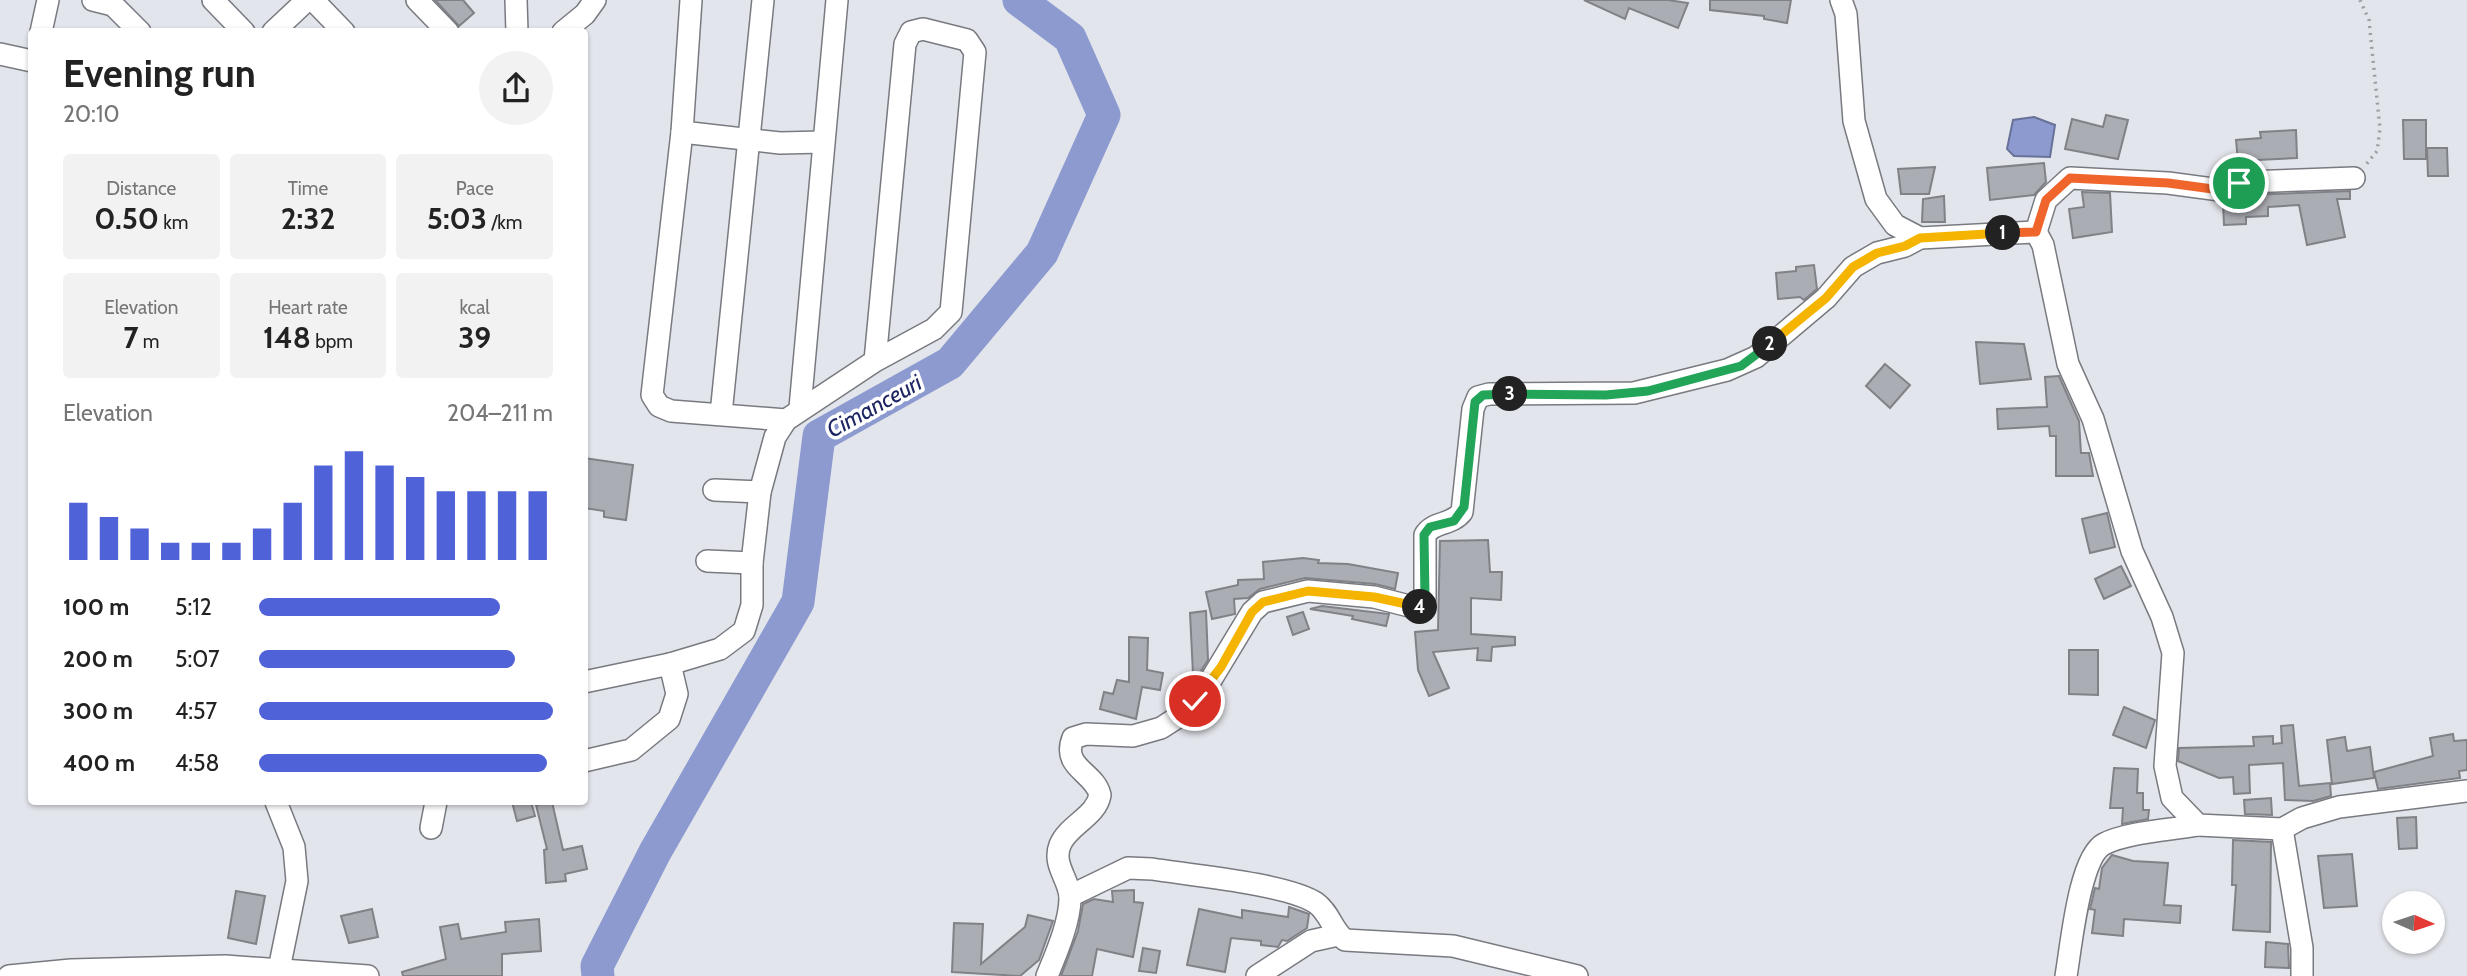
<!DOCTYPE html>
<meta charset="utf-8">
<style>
:root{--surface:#fff;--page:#f2f2f2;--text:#222;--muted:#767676;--accent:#5062d8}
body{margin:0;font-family:Cabin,sans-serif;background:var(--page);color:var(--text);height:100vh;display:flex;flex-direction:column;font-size:26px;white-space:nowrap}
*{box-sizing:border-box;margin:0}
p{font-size:23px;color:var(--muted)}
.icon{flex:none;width:38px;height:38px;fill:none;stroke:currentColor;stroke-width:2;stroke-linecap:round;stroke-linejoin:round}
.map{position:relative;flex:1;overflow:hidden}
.details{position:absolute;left:28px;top:28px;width:560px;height:777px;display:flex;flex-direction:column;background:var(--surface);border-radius:7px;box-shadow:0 2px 5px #0004}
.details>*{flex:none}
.needle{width:46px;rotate:93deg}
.buttons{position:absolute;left:2382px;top:891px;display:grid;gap:14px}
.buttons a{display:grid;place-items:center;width:63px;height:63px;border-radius:50%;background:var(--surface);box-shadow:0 2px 5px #0004;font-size:35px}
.pin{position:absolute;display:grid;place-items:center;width:60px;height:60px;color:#fff;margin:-30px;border:4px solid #fff;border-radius:50%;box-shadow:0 2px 7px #0007}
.km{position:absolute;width:35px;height:35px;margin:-18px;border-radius:50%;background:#222;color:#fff;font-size:19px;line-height:35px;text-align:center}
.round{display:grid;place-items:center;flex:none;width:74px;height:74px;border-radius:37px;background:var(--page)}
.headline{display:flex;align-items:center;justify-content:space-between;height:119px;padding:0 35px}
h1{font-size:38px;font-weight:700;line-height:52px}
.metrics{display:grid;grid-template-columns:repeat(3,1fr);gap:10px;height:119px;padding:7px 35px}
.metrics div{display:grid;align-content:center;border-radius:7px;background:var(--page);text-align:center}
.metrics b{font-size:30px;font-weight:700}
.metrics small{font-size:19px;font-weight:400}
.metrics p{font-size:19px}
.chart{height:196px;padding:14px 35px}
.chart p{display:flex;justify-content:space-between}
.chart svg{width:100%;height:126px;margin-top:7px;stroke:var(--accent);stroke-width:6}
ul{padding:0 35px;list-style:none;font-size:23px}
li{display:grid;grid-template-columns:112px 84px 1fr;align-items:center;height:52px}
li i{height:18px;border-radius:9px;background:var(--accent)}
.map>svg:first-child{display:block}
.water{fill:#8c9acf;stroke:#687298;stroke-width:2}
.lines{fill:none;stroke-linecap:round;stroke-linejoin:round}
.river{stroke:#8c9acf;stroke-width:33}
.building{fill:#abadb4;stroke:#808288;stroke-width:2}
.street-casing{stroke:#787a80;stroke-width:24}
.path{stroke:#9d9fa4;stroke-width:3.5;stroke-dasharray:2 5;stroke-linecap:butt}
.street{stroke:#fff;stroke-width:21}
.split-1-casing{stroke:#fff;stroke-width:14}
.split-2-casing{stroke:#fff;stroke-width:14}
.split-3-casing{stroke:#fff;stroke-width:14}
.split-4-casing{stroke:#fff;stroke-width:14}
.split-5-casing{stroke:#fff;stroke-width:14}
.split-1{stroke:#f0652b;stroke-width:9}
.split-2{stroke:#f5b400;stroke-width:9}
.split-3{stroke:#22a559;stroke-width:9}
.split-4{stroke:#22a559;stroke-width:9}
.split-5{stroke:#f5b400;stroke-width:9}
.labels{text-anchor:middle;stroke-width:7;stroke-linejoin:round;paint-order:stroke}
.water-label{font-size:23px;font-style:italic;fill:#1d2663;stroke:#fff}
</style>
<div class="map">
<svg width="2467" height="976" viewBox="0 0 2467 976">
<rect width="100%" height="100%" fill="#e3e5ec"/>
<path class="water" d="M2034 117 2055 125 2050 157 2014 156 2007 149 2013 120Z"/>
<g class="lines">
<path class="river" d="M598 976 597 966 655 852 798 602 819 436 950 363 1042 253 1104 115 1070 38 1019 0"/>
</g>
<g class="building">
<path d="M435 0H463L474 13 459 26Z"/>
<path d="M1584 0H1668L1688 3 1678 28 1629 8 1625 19Z"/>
<path d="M1710 0H1791L1787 23 1764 19V16L1710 10Z"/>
<path d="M2106 115 2128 120 2118 159 2065 149 2072 119 2103 127Z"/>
<path d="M2403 120H2426V159H2404Z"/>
<path d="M2296 130 2297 158 2238 161 2236 140 2261 138 2260 132Z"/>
<path d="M2427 148H2447L2448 176H2428Z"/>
<path d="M2044 163 2046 182 2034 195 1990 200 1987 168Z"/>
<path d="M1935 167 1929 194H1901L1898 169Z"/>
<path d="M2350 191V199H2337L2345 237 2307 245 2299 205 2268 207V216L2246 217V224L2224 225 2223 203 2246 195Z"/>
<path d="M2082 192 2110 193 2112 232 2073 238 2069 209 2084 207Z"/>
<path d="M1944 196 1945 222H1922L1923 199Z"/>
<path d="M1814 265 1817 289 1804 300 1800 297 1778 299 1776 273 1796 271V267Z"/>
<path d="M1976 342 2024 344 2031 379 1980 384Z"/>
<path d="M1885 364 1910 385 1890 408 1866 386Z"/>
<path d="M2059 376 2079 421 2081 453H2089L2093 476H2056V436H2050L2049 426 1998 429 1997 409 2047 407 2045 377Z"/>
<path d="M584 458 633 465 626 520 604 517V511L584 508Z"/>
<path d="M2107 513 2115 547 2090 553 2082 519Z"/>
<path d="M1488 540 1490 572H1502L1501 600 1471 598V634L1515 637V645L1492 647 1491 661 1477 660 1478 648 1433 652 1449 688 1429 696 1418 670 1415 632 1438 630 1440 541Z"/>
<path d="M1303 558 1319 560 1318 563 1348 564 1398 573 1395 589 1375 584 1305 578 1260 589 1248 598 1234 599 1235 614 1212 619 1206 592 1238 585V580L1264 579 1263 562Z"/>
<path d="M2121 566 2131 586 2104 599 2095 579Z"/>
<path d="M1322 606 1389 614 1386 626 1352 619 1353 616 1310 609Z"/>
<path d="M1206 611 1208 660 1199 674H1193L1190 613Z"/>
<path d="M1303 612 1309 629 1293 635 1287 617Z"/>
<path d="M1129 637 1148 638 1147 670 1163 673 1160 690 1142 687 1136 719 1100 709 1104 692 1113 694 1117 680 1129 682Z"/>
<path d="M2069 650H2098V695L2069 694Z"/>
<path d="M2124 707 2155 720 2146 748 2113 735Z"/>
<path d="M2293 725 2299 786 2330 783 2331 796 2313 801 2285 800 2283 763 2249 765 2250 793 2234 794 2233 777 2219 778 2178 761 2179 748 2254 746 2253 737 2273 736V744L2282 743 2281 726Z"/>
<path d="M2453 734 2454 741 2467 740V770L2459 771 2460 778 2378 789 2374 772 2433 756 2430 738Z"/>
<path d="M2345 737 2347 751 2370 747 2374 778 2332 784 2327 740Z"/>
<path d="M2114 768 2138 769 2137 793H2143V810H2149L2148 819 2122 824 2123 808H2110Z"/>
<path d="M2271 798 2272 815 2245 814 2244 800Z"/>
<path d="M512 802H531L535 816 517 821Z"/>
<path d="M552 802 563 850 582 846 587 869 565 874 566 881 546 883 544 850 547 849 536 805Z"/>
<path d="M2416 817 2417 848 2399 849 2397 818Z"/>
<path d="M2233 840 2271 842 2270 932 2233 930 2236 885H2232Z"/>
<path d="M2352 854 2357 906 2324 908 2318 856Z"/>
<path d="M2112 855 2133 861 2168 863 2164 905 2181 906 2180 923 2124 919 2123 936 2092 933 2095 910 2090 909 2095 888 2099 889 2102 868Z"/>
<path d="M1134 890V902L1143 903 1133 957 1097 949 1092 976H1061L1078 931 1083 904 1094 899 1113 902 1112 891Z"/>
<path d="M236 891 265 896 256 944 228 938Z"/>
<path d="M1289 907 1309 914 1307 928 1287 941 1282 940 1278 947 1261 945V941L1231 938 1225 972 1187 965 1199 909 1242 918V910L1288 917Z"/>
<path d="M372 909 378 937 349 943 341 916Z"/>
<path d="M1028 915 1053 921 1039 960 1020 976 952 972 954 923 983 924 981 964 1025 927Z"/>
<path d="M539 919 541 951 502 954V976H403L402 972 446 959 440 927 458 924 461 939 506 932 505 922Z"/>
<path d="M2266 942 2288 944 2289 968 2265 967Z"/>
<path d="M1143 948 1160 951 1156 973 1139 971Z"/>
</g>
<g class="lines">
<defs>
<g id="street">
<path d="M93 0 113 5 140 32"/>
<path d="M213 0 244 32"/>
<path d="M313 0 344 32"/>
<path d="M417 0 448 32"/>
<path d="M516 0 517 32"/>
<path d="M1841 0 1846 14 1854 121 1876 199 1895 225 1920 238"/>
<path d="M41 32 48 0"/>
<path d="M273 32 307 0"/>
<path d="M563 32 585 14 595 0"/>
<path d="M0 54 32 61"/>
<path d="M682 132 691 0"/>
<path d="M2036 232 2046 200 2070 178 2168 183 2220 190 2244 182 2354 178"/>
<path d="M800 408 837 0"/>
<path d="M721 414 763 0"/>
<path d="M786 420 671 411 659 406 652 395 682 132 780 143 823 142"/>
<path d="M714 490 760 492"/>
<path d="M707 561 752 563"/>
<path d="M584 682 670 664 720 649 744 631 752 605V563L760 492 775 437 786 420 875 361 934 329 951 312 975 52 967 40 923 29 911 32 905 44 875 361"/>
<path d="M584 761 631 750 669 719 677 694 670 664"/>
<path d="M276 802 294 847 297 881 279 969"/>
<path d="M431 828 436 802"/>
<path d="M2282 829 2302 948V976"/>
<path d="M1070 896 1128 868 1152 869C1190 875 1288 884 1316 903 1330 913 1332 930 1345 940L1453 946 1577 976"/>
<path d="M9 976 71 970 225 966 368 976"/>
<path d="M1047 976C1056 954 1070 922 1070 898 1070 880 1052 865 1060 845 1068 825 1096 817 1100 795 1095 772 1061 768 1073 738L1086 734 1133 736 1161 728 1175 719 1206 688 1252 612 1263 602 1308 591 1374 597 1413 607 1423 605 1425 598V535C1433 521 1451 526 1462 512L1473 409 1478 397 1489 394 1634 393 1727 370 1756 357 1826 298 1853 267 1877 253 1905 246 1920 238 2036 232 2043 245 2068 364 2093 419 2132 551 2162 617 2173 653 2165 766 2172 798 2198 825 2282 829 2302 818 2339 807 2467 791"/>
<path d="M1257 976 1311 941 1338 935"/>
<path d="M2066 976C2071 948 2079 857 2104 844 2127 832 2171 830 2198 825"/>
</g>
</defs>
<use href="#street" class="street-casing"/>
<path class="path" d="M2360 0 2369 20 2380 129 2377 151 2365 166"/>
<use href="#street" class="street"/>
</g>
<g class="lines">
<defs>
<path id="split-1" d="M2003 233 2036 232 2046 200 2070 178 2168 183 2220 190 2239 183"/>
<path id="split-2" d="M1770 344 1826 298 1853 267 1877 253 1905 246 1920 238 2003 233"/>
<path id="split-3" d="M1510 394 1606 395 1648 391 1741 366 1770 344"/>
<path id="split-4" d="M1420 607 1425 598 1424 535 1430 527 1454 521 1464 507 1475 402 1483 395 1510 394"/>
<path id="split-5" d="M1195 701 1221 667 1252 612 1263 602 1308 591 1374 597 1420 607"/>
</defs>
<use href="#split-1" class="split-1-casing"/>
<use href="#split-2" class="split-2-casing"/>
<use href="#split-3" class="split-3-casing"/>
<use href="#split-4" class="split-4-casing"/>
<use href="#split-5" class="split-5-casing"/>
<use href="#split-1" class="split-1"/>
<use href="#split-2" class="split-2"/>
<use href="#split-3" class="split-3"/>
<use href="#split-4" class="split-4"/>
<use href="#split-5" class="split-5"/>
</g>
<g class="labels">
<g class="water-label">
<text transform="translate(874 406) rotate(-29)" y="8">Cimanceuri</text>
</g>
</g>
</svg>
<div class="buttons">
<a><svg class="needle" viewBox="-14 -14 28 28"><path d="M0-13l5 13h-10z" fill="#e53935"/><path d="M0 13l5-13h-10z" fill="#767676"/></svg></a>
</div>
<div class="pin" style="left:2239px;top:183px;background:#1e9e55"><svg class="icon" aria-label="arrive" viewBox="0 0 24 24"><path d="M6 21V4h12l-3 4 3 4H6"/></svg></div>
<div class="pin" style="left:1195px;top:701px;background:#d93025"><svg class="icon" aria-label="check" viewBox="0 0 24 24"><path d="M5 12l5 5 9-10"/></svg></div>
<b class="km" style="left:2003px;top:233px">1</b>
<b class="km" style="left:1770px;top:344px">2</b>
<b class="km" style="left:1510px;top:394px">3</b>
<b class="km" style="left:1420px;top:607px">4</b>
<section class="details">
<div class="headline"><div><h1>Evening run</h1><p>20:10</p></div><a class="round"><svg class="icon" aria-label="share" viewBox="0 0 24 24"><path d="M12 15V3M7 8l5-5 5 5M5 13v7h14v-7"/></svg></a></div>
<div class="metrics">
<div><p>Distance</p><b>0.50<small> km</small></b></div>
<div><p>Time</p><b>2:32</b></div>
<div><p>Pace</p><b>5:03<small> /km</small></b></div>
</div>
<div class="metrics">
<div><p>Elevation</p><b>7<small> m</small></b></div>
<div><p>Heart rate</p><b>148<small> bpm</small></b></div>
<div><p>kcal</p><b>39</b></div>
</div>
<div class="chart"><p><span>Elevation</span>204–211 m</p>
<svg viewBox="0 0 160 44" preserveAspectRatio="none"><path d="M5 44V24M15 44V29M25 44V33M35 44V38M45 44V38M55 44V38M65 44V33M75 44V24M85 44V11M95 44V6M105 44V11M115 44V15M125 44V20M135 44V20M145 44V20M155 44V20"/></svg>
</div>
<ul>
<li><b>100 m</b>5:12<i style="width:82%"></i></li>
<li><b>200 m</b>5:07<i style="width:87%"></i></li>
<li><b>300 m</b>4:57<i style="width:100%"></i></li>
<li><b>400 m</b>4:58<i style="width:98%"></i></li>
</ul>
</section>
</div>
